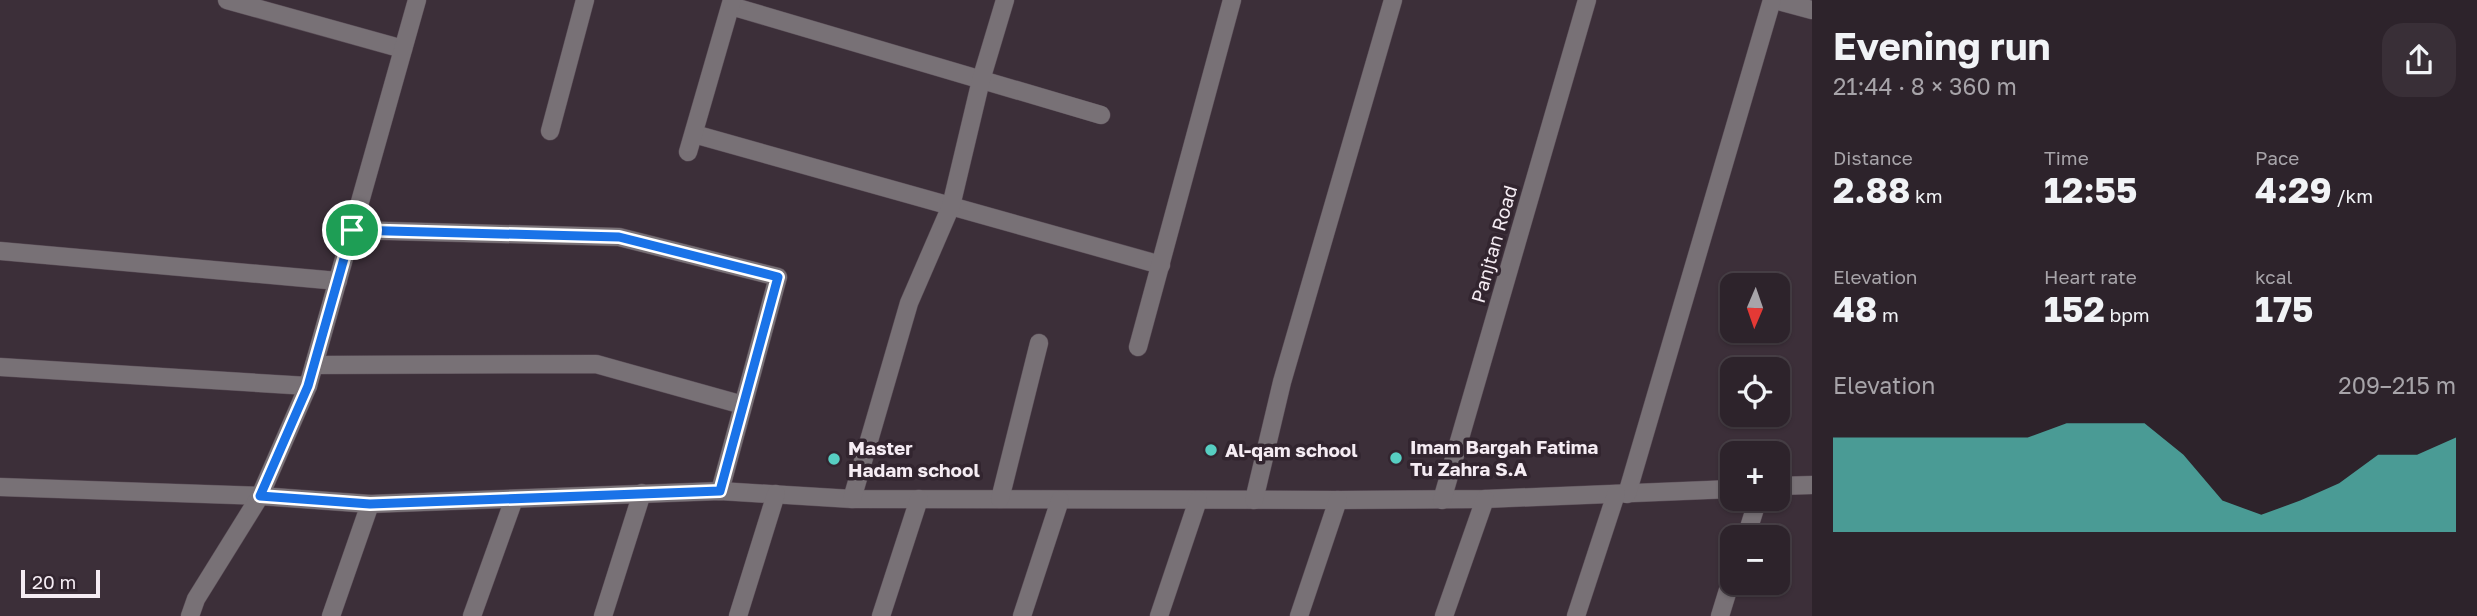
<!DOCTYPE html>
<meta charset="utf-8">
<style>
:root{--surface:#2d232b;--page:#392f37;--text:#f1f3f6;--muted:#a7a4a9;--line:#484047;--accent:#57cec2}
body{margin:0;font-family:"Golos Text",sans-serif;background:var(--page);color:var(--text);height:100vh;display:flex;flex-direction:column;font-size:26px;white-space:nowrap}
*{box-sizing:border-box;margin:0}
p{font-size:23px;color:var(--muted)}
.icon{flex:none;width:38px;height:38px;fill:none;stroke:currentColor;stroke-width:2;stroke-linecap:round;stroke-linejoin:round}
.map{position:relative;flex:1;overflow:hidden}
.details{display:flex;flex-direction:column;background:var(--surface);width:665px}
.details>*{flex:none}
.needle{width:46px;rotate:182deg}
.tools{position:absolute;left:1720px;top:273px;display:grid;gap:14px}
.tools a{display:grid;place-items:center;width:70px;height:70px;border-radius:14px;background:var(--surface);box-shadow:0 2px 5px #0004,0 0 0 2px var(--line);font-size:35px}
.scale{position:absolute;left:21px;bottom:18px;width:79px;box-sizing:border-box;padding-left:7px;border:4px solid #f5ecf3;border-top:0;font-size:19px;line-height:24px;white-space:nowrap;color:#f5ecf3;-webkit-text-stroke:5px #32252f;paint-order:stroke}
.pin{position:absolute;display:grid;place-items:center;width:60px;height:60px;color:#fff;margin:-30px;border:4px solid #fff;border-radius:50%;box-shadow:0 2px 7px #0007}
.round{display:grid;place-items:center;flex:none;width:74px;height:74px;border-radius:21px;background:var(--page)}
.overview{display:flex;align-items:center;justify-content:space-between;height:119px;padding:0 21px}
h1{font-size:38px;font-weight:700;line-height:52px}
.figures{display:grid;grid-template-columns:repeat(3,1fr);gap:10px;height:119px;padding:7px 21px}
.figures div{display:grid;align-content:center}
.figures b{font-size:35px;font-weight:700}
.figures small{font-size:19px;font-weight:400}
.figures p{font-size:19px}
.chart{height:196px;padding:14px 21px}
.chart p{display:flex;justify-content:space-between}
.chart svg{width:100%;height:126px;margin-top:7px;fill:var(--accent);opacity:.7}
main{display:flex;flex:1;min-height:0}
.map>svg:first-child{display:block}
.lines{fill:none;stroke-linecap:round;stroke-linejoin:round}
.minor-casing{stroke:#5a4d57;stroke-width:19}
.minor{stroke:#787176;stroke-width:18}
.route-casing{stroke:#fff;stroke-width:14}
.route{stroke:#1a73e8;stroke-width:9}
.poi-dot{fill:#57cec2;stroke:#32252f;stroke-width:2.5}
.labels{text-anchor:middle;stroke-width:7;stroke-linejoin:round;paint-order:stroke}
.street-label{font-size:19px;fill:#f5ecf3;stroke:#32252f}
.poi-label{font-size:19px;font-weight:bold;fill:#f5ecf3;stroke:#32252f;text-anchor:start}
</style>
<main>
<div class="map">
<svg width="1812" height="616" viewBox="0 0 1812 616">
<rect width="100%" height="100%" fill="#3c2f39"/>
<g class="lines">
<defs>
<g id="minor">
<path d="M227 0 403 49"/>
<path d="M1775 0 1812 10"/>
<path d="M731 6 1101 115"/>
<path d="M550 131 585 0"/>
<path d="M694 134 1161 265"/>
<path d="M688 152 732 0"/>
<path d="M352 230 619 237 778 277 720 491"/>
<path d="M0 251 338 281"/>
<path d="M1138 347 1232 0"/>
<path d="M314 365 596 364 743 405"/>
<path d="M0 367 308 386"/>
<path d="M1778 486 1812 485"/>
<path d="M0 487 260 496 370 504 720 491 852 499 1338 500 1485 499 1732 489"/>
<path d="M1627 494 1772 0"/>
<path d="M852 499 909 303 951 206 981 80 1005 0"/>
<path d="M1000 499 1039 343"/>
<path d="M1254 500 1282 382 1393 0"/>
<path d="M1442 500 1587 0"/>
<path d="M1746 537 1758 499"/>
<path d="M190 616 196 599 260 496 308 386 417 0"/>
<path d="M331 616 370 504"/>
<path d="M472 616 514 499"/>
<path d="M603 616 642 493"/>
<path d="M738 616 776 494"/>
<path d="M881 616 919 499"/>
<path d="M1022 616 1060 500"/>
<path d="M1159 616 1198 500"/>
<path d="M1299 616 1338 500"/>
<path d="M1444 616 1485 499"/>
<path d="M1576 616 1616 494"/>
<path d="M1720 616 1732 577"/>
</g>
</defs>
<use href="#minor" class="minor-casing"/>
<use href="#minor" class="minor"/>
</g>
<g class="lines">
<defs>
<path id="route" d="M352 230 619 237 778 277 720 491 370 504 260 496 308 386Z"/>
</defs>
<use href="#route" class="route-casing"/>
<use href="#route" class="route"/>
</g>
<g class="poi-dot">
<circle cx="1211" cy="450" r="7"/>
<circle cx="1396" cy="458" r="7"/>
<circle cx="834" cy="459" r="7"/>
</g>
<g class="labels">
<g class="street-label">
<text transform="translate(1494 244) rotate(-74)" y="7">Panjtan Road</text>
</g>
<g class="poi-label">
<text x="1410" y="454">Imam Bargah Fatima<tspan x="1410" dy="22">Tu Zahra S.A</tspan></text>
<text x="848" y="455">Master<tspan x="848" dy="22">Hadam school</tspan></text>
<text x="1225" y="457">Al-qam school</text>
</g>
</g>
</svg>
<div class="tools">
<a><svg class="needle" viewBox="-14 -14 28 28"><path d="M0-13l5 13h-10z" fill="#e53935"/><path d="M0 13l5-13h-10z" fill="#a7a4a9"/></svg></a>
<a><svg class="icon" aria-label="locate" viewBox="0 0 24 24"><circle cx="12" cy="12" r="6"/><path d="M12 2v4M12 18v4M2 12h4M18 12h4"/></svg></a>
<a>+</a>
<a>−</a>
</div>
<div class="scale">20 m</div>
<div class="pin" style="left:352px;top:230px;background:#1e9e55"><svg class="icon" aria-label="arrive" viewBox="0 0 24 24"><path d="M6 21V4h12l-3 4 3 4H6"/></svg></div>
</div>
<section class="details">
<div class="overview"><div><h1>Evening run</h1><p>21:44 · 8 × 360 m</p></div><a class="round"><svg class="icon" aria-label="share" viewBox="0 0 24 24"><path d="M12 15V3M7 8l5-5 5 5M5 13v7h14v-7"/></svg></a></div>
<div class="figures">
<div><p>Distance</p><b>2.88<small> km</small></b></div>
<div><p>Time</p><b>12:55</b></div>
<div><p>Pace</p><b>4:29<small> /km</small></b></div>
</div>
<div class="figures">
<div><p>Elevation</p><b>48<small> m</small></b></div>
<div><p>Heart rate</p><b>152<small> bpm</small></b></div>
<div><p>kcal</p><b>175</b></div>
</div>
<div class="chart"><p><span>Elevation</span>209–215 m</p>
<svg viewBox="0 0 160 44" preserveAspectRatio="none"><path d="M0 44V11L10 11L20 11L30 11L40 11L50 11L60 6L70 6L80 6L90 17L100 33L110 38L120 33L130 27L140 17L150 17L160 11V44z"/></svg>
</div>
</section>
</main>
